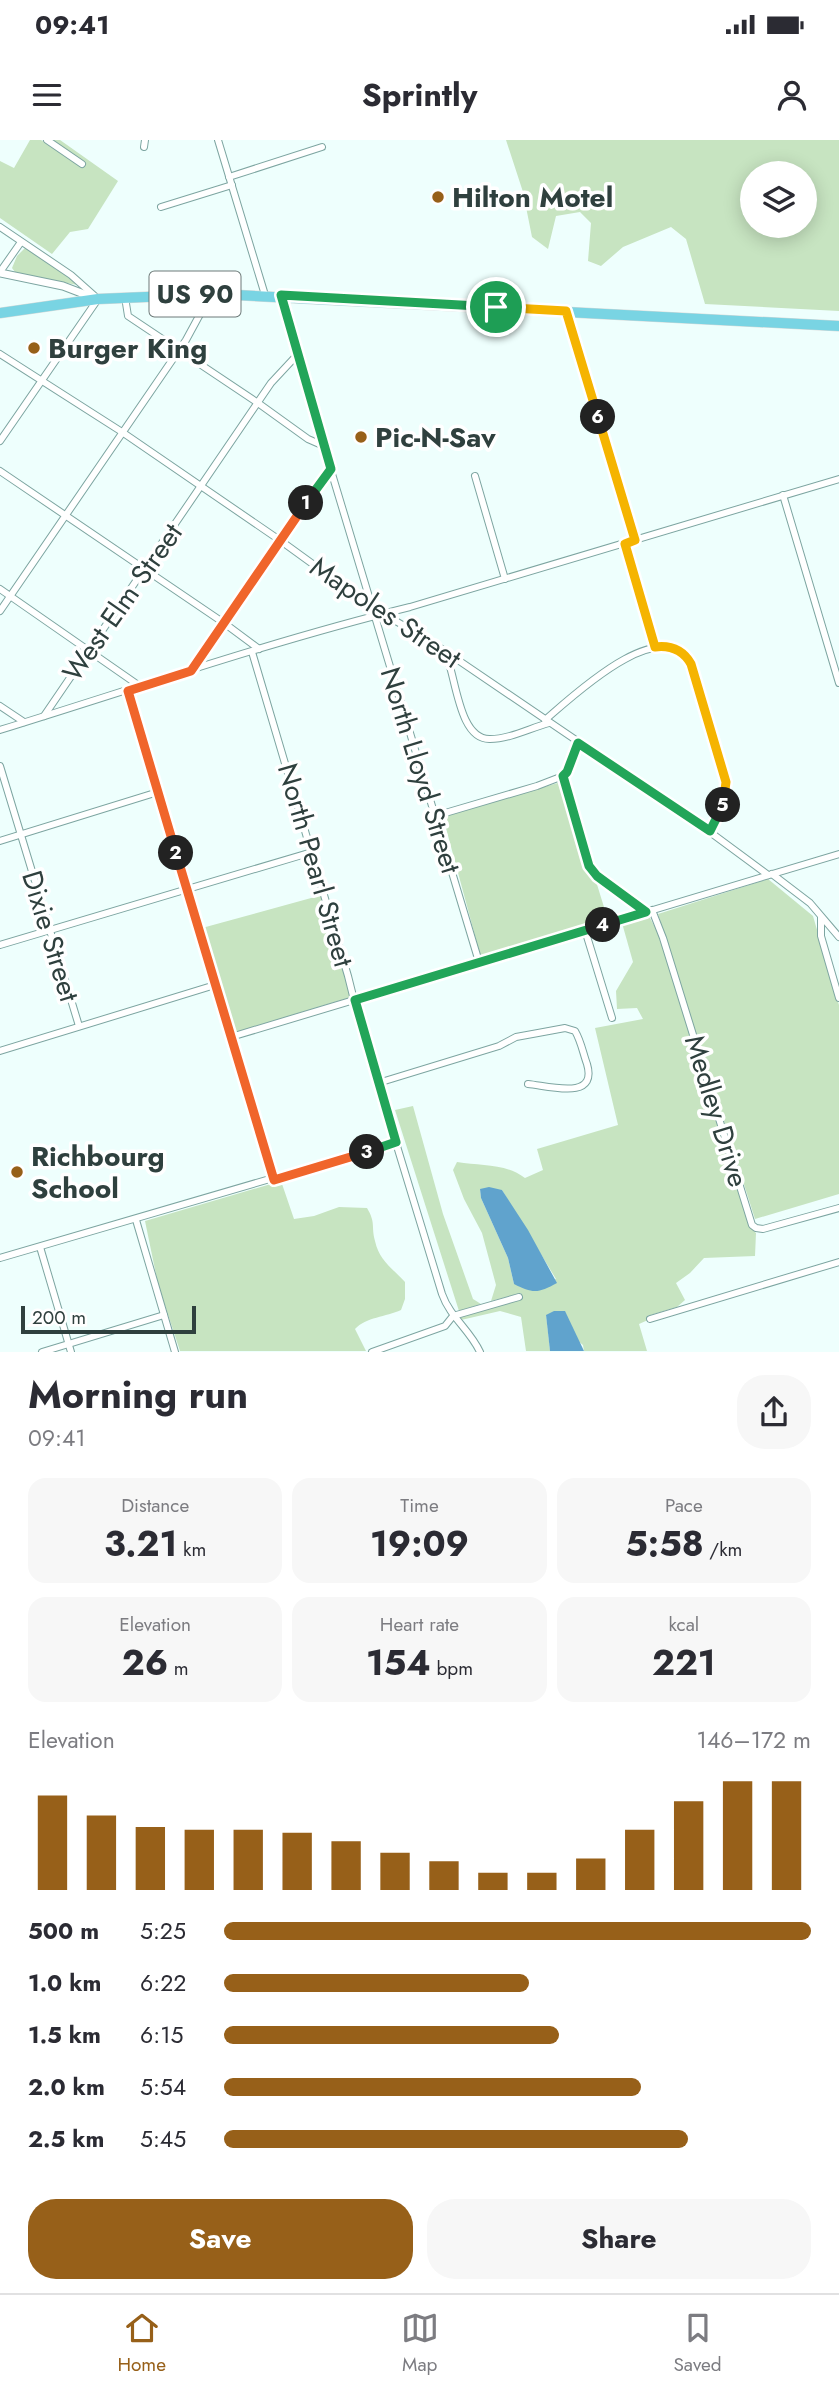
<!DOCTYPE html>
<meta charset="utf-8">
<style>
:root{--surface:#fff;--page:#f7f7f7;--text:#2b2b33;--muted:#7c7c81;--line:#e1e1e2;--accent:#976019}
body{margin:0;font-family:Jost,sans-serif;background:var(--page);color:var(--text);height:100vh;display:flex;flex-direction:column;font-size:26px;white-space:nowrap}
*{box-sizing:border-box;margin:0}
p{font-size:23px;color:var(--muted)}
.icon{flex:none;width:38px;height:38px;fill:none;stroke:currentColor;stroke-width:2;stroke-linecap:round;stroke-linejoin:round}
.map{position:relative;height:1212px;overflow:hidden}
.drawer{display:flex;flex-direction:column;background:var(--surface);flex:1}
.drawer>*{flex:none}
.fabs{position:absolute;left:740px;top:21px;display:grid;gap:14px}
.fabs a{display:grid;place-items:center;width:77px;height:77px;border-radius:50%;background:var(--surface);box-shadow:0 4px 18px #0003;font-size:35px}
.scale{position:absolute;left:21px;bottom:18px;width:175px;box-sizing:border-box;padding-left:7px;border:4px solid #2f403e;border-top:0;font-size:19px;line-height:24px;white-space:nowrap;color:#2f403e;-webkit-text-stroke:5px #fff;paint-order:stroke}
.pin{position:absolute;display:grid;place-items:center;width:60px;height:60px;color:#fff;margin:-30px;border:4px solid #fff;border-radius:50%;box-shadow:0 2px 7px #0007}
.km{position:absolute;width:35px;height:35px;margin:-18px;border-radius:50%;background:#222;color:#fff;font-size:19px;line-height:35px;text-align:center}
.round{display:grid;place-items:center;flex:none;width:74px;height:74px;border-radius:28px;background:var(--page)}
.head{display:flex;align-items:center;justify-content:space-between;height:119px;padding:0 28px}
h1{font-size:38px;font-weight:700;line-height:52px}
.metrics{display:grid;grid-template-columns:repeat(3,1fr);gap:10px;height:119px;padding:7px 28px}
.metrics div{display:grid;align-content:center;border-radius:18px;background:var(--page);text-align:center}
.metrics b{font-size:35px;font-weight:700}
.metrics small{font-size:19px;font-weight:400}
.metrics p{font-size:19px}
.chart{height:196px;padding:14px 28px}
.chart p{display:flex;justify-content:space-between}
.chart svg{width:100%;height:126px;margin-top:7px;stroke:var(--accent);stroke-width:6}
.primary-button{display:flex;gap:14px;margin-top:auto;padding:14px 28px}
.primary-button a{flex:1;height:80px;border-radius:28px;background:var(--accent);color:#fff;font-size:28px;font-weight:700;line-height:80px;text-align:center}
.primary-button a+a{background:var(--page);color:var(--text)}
ul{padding:0 28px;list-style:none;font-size:23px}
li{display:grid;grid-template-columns:112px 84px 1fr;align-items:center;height:52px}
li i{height:18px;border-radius:9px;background:var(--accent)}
.status{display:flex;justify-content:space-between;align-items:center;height:49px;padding:0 35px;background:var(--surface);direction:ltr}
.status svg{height:19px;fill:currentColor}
header{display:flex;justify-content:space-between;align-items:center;height:91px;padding:0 28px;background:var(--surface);font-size:32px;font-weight:700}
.tab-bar{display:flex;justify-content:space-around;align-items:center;height:98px;border-top:2px solid var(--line);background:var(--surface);font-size:19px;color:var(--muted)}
.tab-bar a{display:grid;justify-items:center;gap:4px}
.tab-bar .current{color:var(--accent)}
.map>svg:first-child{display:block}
.green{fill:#c7e4c1;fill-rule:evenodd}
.water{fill:#60a3cd}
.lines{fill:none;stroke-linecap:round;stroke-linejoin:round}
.minor-casing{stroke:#7da5a1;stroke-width:8}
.tertiary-casing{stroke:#7da5a1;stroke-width:9}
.primary-casing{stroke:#d5d9d8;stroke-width:11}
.minor{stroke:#fff;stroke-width:6}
.tertiary{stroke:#fff;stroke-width:7}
.primary{stroke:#79d4e3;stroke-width:10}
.split-1-casing{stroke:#fff;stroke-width:14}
.split-2-casing{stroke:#fff;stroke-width:14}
.split-3-casing{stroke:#fff;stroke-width:14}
.split-4-casing{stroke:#fff;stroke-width:14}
.split-5-casing{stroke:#fff;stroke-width:14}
.split-6-casing{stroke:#fff;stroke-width:14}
.split-7-casing{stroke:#fff;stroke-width:14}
.split-1{stroke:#22a559;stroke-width:9}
.split-2{stroke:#f0652b;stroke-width:9}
.split-3{stroke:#f0652b;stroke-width:9}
.split-4{stroke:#22a559;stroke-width:9}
.split-5{stroke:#22a559;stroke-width:9}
.split-6{stroke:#f5b400;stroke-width:9}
.split-7{stroke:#f5b400;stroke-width:9}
.poi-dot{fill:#976019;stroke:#fff;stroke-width:2.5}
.labels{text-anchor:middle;stroke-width:7;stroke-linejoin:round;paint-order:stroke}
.shield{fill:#fff;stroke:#6d7978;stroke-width:2}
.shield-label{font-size:26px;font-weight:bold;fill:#2f403e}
.poi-label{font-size:28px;font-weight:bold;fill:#2f403e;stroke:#fff;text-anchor:start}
.street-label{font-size:28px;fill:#2f403e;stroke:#fff}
</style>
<div class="status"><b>09:41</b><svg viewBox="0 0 49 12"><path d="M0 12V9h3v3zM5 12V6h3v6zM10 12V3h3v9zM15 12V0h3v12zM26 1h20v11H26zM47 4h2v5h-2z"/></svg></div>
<header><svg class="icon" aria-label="menu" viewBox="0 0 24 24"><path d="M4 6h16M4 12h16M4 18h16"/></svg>Sprintly<svg class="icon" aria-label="person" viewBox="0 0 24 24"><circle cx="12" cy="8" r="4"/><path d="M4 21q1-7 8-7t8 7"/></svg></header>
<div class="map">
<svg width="839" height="1212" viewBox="0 0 839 1212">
<rect width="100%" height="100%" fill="#eefffd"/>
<g class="green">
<path d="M30 0H41L83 28 85 23 52 0H60L118 41 88 89 70 92 52 114 0 78V21L14 28Z"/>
<path d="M506 0H839V171L705 164 686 99 671 87 623 107 601 126 588 121 591 83 580 72 556 76 548 109 532 97 523 52ZM752 33H805V86H752Z"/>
<path d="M26 107 69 136 77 145 15 132 12 128 17 116Z"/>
<path d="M561 642 587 727 595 738 608 780 481 818 443 677Z"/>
<path d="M768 739 813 776 839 865V1054L755 1079 658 774Z"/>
<path d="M322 755 351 857 233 893 202 788Z"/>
<path d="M649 776 661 799 749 1086 756 1093 755 1116 704 1118 690 1133 676 1143 685 1160 677 1167 647 1176 648 1180 639 1184 647 1211H584L583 1205 546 1175 550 1211H526L521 1177 500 1171 461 1180V1177L523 1159 521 1153 491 1161 496 1145 482 1093 464 1059 453 1030 457 1022C481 1026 505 1023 525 1038L543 1030 537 1009 618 985 595 888 643 879 637 868 617 869 616 851 633 822 622 783ZM480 1049 502 1050 556 1139 514 1144 508 1118 481 1058Z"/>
<path d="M413 966 443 1074 473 1159 481 1164 459 1171 395 970Z"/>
<path d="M281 1041 294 1079 314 1076 339 1067 367 1068C376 1083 371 1086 375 1101 379 1120 392 1128 405 1142V1159L401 1170C386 1177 366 1177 355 1189L366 1211H180L158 1144 145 1081Z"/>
</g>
<g class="water">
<path d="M489 1047 502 1050 528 1090 557 1143C539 1153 533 1154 514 1144L508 1118 481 1058 480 1049Z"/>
<path d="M554 1171H565L584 1211H550L546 1175Z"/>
</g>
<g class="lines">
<defs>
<g id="minor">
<path d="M47 0 82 24"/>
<path d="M218 0 265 155"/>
<path d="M144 7 145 0"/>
<path d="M229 37 322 7"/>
<path d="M161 67 232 45"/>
<path d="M0 87 71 135 98 159 0 301"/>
<path d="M0 132 21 102"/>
<path d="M281 155 320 294 479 822"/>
<path d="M125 157 128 176 258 263 308 299 324 306"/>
<path d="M566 171 635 400"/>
<path d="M0 214 122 292 281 401 372 467 433 503 695 681 768 735"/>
<path d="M0 331 224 483 259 509"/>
<path d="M475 336 505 439"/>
<path d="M783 355 839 543"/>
<path d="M625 404 655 507"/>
<path d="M0 449 141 547"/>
<path d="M0 471 186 200 211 154"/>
<path d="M252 512 348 836 361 888 442 1154C450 1177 470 1190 480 1212"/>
<path d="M445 512C456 534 458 600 490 599 510 599 530 588 549 583"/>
<path d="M191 531 331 329"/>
<path d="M128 551 273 1039"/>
<path d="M0 566 24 582"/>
<path d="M44 576 271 243 298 214"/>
<path d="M545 580C572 557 662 471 691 524L726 642 723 665 710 691"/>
<path d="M0 590C136 548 272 501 410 467L839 339"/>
<path d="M0 626 79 886"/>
<path d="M563 636 591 730 646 772"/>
<path d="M563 636 566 635 578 603"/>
<path d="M435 676 537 646 563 636"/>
<path d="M0 701 158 652"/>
<path d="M772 734 810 763 839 797"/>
<path d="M652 770 663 798 752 1085 756 1088 763 1089 839 1068"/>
<path d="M821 778V796L839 858"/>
<path d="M585 790 612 878"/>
<path d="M0 805 312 712"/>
<path d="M231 897 839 714"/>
<path d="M0 911 215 845"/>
<path d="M378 943 499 906 516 897 538 893 565 888 575 891C581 901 583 913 587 924 598 961 549 946 528 944"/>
<path d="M136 1080 175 1212"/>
<path d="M40 1107 71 1212"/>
<path d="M0 1118 396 1002"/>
<path d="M650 1179 839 1122"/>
<path d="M42 1212 164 1175"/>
<path d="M372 1212 445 1186 453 1176 519 1157"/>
</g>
<path id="tertiary" d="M0 133 63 146 97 159"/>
<path id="primary" d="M0 173 98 159 217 154 839 186"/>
</defs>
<use href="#minor" class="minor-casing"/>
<use href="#tertiary" class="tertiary-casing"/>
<use href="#primary" class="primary-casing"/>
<use href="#minor" class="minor"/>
<use href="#tertiary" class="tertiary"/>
<use href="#primary" class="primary"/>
</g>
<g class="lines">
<defs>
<path id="split-1" d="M306 363 331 329 281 155 496 167"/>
<path id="split-2" d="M176 713 128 551 191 531 306 363"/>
<path id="split-3" d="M176 713 274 1040 367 1012"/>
<path id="split-4" d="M367 1012 396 1002 355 860 603 785"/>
<path id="split-5" d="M603 785 646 772 597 736 589 726 563 636 567 632 578 603 710 691 723 665"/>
<path id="split-6" d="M598 277 635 400 625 404 655 507C671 505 683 510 691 524L726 642 723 665"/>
<path id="split-7" d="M496 167 566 171 598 277"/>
</defs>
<use href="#split-1" class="split-1-casing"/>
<use href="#split-2" class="split-2-casing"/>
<use href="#split-3" class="split-3-casing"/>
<use href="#split-4" class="split-4-casing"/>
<use href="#split-5" class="split-5-casing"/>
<use href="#split-6" class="split-6-casing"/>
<use href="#split-7" class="split-7-casing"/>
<use href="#split-1" class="split-1"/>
<use href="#split-2" class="split-2"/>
<use href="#split-3" class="split-3"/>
<use href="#split-4" class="split-4"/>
<use href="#split-5" class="split-5"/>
<use href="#split-6" class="split-6"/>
<use href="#split-7" class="split-7"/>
</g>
<g class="poi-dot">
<circle cx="438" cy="57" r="7"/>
<circle cx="34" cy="208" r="7"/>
<circle cx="361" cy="297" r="7"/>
<circle cx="17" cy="1032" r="7"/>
</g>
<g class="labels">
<rect class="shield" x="149.5" y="131.5" width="91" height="45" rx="5"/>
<g class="shield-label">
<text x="195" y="163">US 90</text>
</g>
<g class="poi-label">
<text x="452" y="67">Hilton Motel</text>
<text x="48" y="218">Burger King</text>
<text x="375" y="307">Pic-N-Sav</text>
<text x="31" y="1026">Richbourg<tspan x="31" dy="32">School</tspan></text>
</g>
<g class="street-label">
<text transform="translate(122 462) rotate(-55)" y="10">West Elm Street</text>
<text transform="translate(386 472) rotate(34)" y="10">Mapoles Street</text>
<text transform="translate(421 630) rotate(73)" y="10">North Lloyd Street</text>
<text transform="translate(316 725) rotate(74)" y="10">North Pearl Street</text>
<text transform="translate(51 796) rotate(73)" y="10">Dixie Street</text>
<text transform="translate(717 971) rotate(73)" y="10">Medley Drive</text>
</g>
</g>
</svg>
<div class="fabs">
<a><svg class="icon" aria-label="layers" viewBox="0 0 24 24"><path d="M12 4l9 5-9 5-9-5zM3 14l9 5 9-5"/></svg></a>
</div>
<div class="scale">200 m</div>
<div class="pin" style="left:496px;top:167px;background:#1e9e55"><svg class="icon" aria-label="arrive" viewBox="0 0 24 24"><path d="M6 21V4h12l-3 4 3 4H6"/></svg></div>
<b class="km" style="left:306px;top:363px">1</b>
<b class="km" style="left:176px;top:713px">2</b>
<b class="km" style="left:367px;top:1012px">3</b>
<b class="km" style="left:603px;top:785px">4</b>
<b class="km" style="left:723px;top:665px">5</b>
<b class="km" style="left:598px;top:277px">6</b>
</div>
<section class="drawer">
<div class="head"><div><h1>Morning run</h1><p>09:41</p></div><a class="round"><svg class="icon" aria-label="share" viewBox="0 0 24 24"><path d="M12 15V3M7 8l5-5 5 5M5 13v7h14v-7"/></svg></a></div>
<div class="metrics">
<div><p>Distance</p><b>3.21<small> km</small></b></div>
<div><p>Time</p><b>19:09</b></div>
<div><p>Pace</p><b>5:58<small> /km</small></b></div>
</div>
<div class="metrics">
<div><p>Elevation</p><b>26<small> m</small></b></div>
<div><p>Heart rate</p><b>154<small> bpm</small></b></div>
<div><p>kcal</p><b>221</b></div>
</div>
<div class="chart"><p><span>Elevation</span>146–172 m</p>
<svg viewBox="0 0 160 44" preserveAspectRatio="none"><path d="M5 44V11M15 44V18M25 44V22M35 44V23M45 44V23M55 44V24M65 44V27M75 44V31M85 44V34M95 44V38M105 44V38M115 44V33M125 44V23M135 44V13M145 44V6M155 44V6"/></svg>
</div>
<ul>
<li><b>500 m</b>5:25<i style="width:100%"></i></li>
<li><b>1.0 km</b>6:22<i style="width:52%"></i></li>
<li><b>1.5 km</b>6:15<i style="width:57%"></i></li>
<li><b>2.0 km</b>5:54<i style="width:71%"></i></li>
<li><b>2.5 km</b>5:45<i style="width:79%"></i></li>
</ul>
<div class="primary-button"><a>Save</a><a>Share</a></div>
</section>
<nav class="tab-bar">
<a class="current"><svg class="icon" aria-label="home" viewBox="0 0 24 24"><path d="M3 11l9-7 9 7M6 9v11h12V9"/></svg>Home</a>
<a><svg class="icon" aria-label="map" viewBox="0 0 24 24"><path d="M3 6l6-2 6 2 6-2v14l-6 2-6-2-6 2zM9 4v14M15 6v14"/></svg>Map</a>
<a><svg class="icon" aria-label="saved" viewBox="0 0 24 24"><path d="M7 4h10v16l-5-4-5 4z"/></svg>Saved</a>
</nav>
